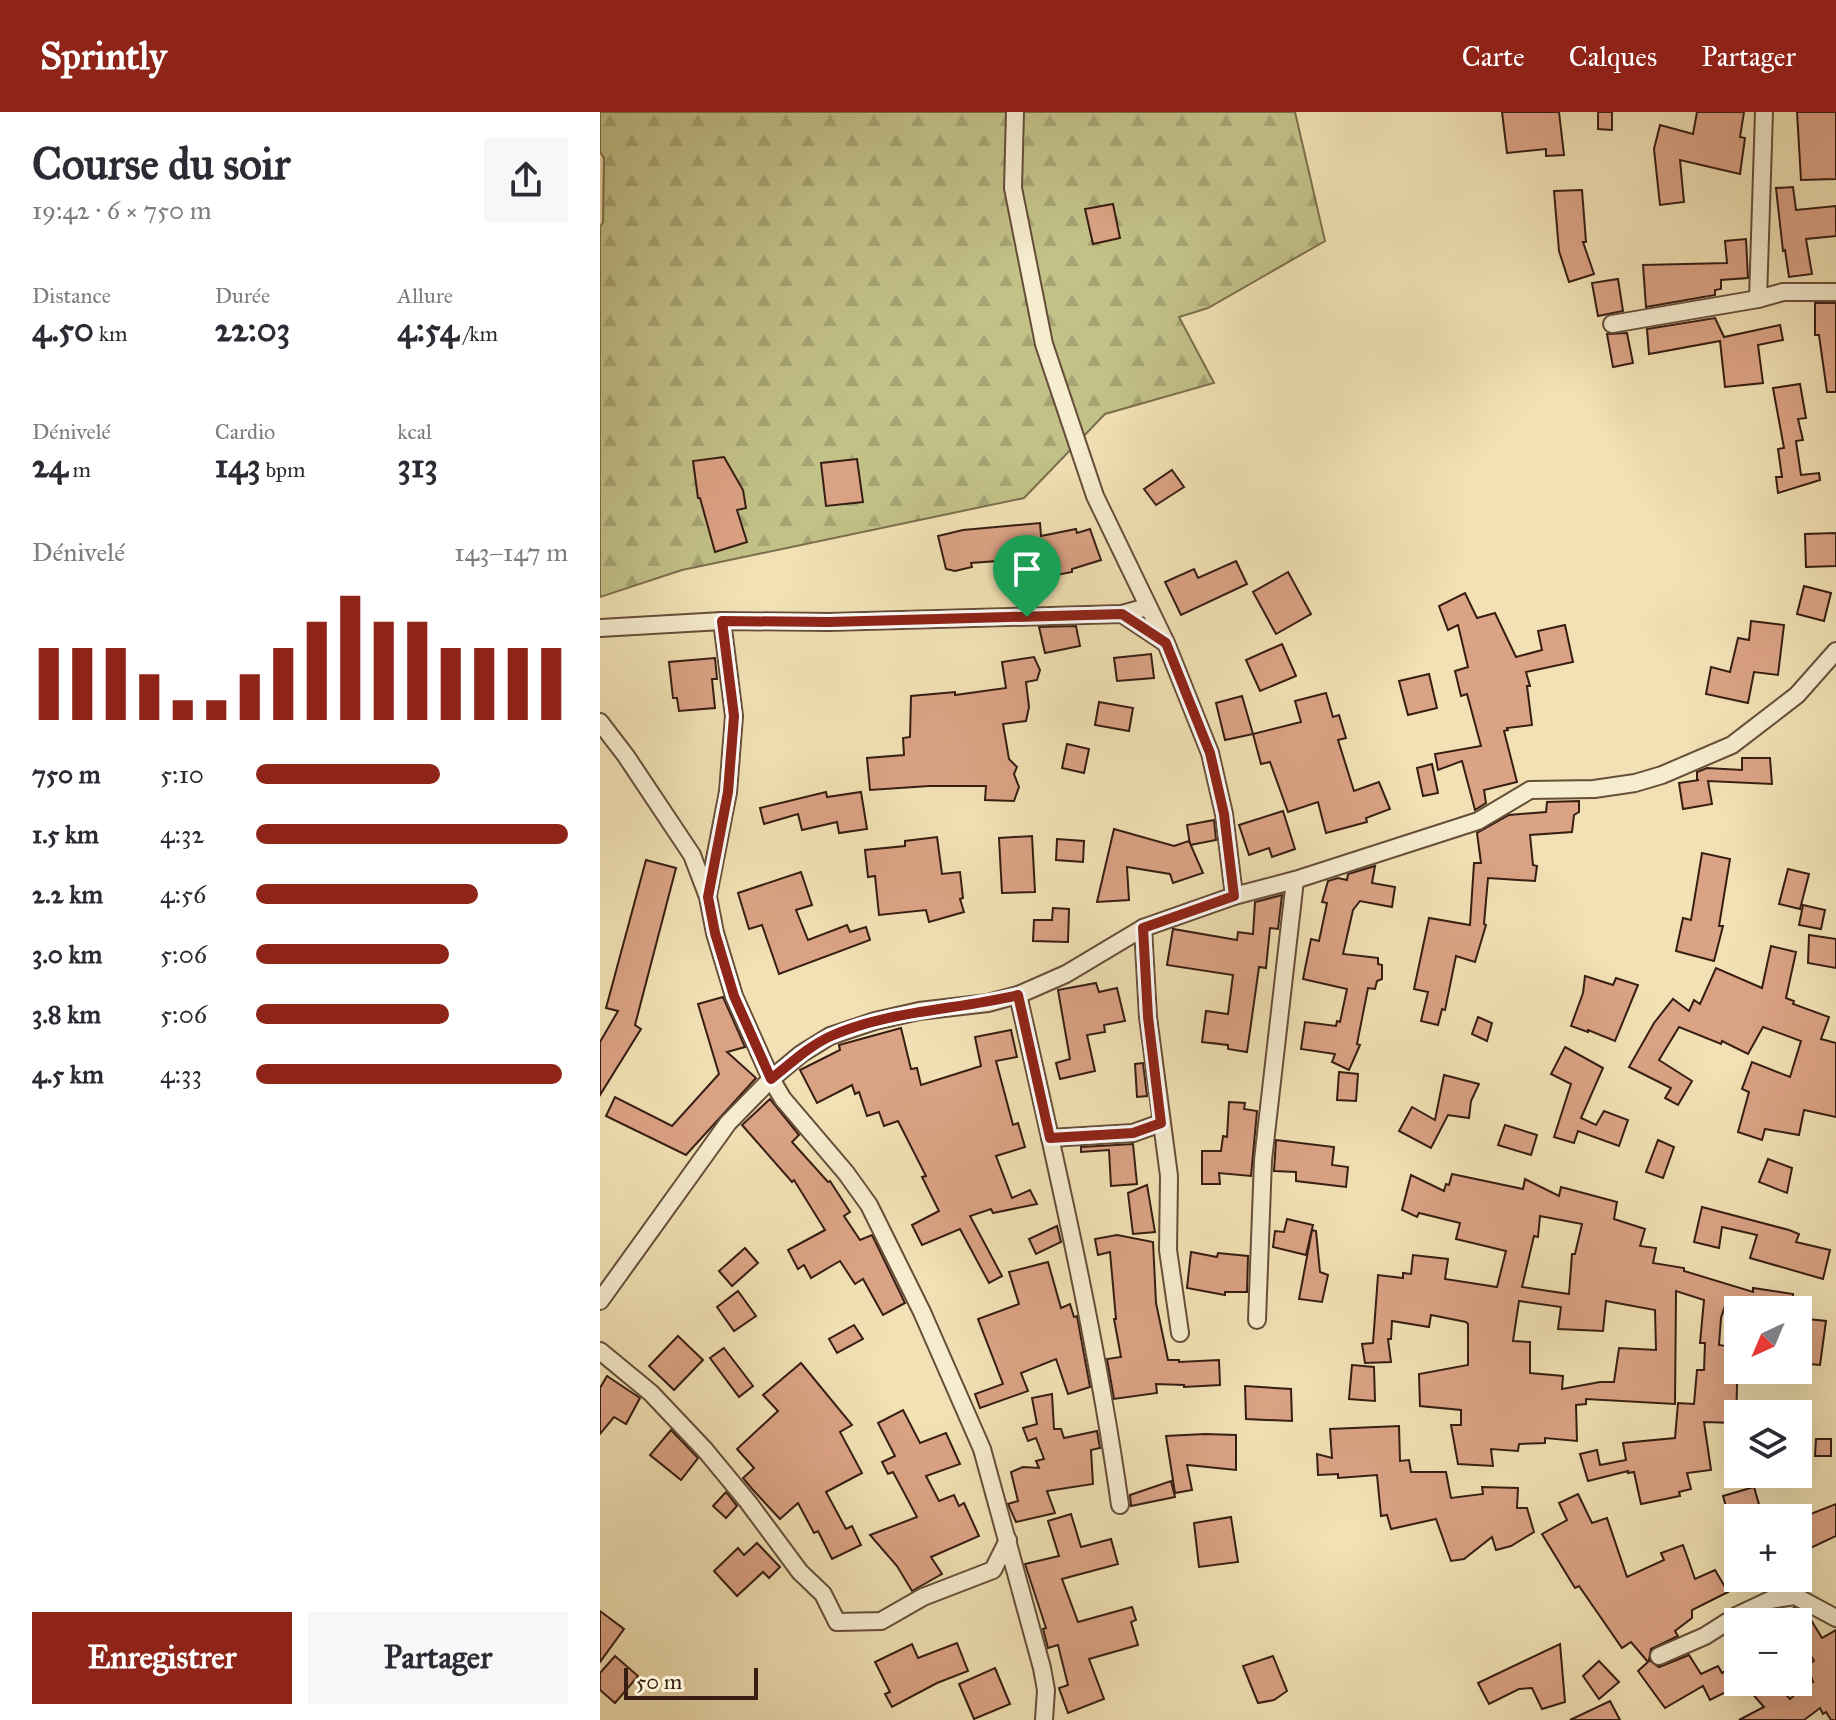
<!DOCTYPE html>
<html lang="fr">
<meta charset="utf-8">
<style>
:root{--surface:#fff;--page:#f7f7f7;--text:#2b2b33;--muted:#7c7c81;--accent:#8f2418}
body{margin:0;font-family:"IM FELL Great Primer",serif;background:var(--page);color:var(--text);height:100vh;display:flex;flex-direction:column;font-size:30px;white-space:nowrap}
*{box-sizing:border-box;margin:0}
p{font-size:26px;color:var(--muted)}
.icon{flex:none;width:44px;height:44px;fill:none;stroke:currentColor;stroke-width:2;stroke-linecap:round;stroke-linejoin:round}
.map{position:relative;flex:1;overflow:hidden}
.side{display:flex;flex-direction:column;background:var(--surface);width:600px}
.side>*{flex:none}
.needle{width:52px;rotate:224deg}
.buttons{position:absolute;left:1124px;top:1184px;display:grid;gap:16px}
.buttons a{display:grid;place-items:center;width:88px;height:88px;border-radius:0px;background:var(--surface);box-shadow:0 8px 32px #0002;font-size:40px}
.scale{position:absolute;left:24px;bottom:20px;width:134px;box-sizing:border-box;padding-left:8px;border:4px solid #371d12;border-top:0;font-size:22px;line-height:28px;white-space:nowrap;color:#371d12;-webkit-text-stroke:6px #f6ecce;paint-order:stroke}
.pin{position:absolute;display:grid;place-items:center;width:68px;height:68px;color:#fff;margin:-82px -34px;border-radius:50% 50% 50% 0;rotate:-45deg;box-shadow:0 0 8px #0007}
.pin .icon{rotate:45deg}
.round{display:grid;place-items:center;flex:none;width:84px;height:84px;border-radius:0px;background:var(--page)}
.headline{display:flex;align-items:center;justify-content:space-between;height:136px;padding:0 32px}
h1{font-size:44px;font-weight:800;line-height:60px}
.metrics{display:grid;grid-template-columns:repeat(3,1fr);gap:12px;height:136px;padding:8px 32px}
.metrics div{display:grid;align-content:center}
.metrics b{font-size:34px;font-weight:800}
.metrics small{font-size:22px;font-weight:400}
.metrics p{font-size:22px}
.chart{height:224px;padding:16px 32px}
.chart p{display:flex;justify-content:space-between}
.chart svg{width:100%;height:144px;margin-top:8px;stroke:var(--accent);stroke-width:6}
.primary-button{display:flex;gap:16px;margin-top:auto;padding:16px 32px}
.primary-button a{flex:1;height:92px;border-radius:0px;background:var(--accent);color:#fff;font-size:32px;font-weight:800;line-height:92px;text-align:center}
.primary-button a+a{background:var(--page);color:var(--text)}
ul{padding:0 32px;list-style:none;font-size:26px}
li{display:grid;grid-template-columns:128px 96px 1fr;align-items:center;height:60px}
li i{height:20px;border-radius:10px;background:var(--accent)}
header{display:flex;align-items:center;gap:48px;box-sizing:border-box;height:112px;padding:0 40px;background:var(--accent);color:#fff}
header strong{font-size:38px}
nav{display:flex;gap:44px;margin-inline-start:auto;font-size:28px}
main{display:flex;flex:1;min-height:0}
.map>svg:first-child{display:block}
.forest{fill:url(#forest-firs);stroke:#7c6f4d;stroke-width:2}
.building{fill:#dba385;stroke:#371d12;stroke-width:2;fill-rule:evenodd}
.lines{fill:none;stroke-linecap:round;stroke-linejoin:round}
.minor-casing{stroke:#664e3a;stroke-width:20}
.minor{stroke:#f6ecce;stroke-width:16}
.route-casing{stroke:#fff;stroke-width:16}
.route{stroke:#8f2418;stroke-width:10}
</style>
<header>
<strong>Sprintly</strong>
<nav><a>Carte</a><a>Calques</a><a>Partager</a></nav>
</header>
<main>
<section class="side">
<div class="headline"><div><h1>Course du soir</h1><p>19:42 · 6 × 750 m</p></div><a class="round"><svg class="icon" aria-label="share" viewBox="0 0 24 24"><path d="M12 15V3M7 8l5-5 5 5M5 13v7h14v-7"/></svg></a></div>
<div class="metrics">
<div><p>Distance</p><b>4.50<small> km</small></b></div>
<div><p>Durée</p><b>22:03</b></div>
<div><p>Allure</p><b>4:54<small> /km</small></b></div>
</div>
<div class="metrics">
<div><p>Dénivelé</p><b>24<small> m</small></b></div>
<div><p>Cardio</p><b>143<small> bpm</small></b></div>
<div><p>kcal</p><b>313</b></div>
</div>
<div class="chart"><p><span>Dénivelé</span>143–147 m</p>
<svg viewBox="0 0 160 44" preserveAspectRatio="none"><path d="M5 44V22M15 44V22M25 44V22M35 44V30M45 44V38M55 44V38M65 44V30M75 44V22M85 44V14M95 44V6M105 44V14M115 44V14M125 44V22M135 44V22M145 44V22M155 44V22"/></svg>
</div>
<ul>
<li><b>750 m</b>5:10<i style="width:59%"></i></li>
<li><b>1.5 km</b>4:32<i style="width:100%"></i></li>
<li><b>2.2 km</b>4:56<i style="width:71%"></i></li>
<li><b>3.0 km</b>5:06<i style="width:62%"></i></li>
<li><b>3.8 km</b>5:06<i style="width:62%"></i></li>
<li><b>4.5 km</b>4:33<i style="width:98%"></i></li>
</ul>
<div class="primary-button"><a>Enregistrer</a><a>Partager</a></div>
</section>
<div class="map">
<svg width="1236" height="1608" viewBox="0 0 1236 1608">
<defs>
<pattern id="forest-firs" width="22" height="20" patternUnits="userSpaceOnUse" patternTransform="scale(2)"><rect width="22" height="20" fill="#c2c188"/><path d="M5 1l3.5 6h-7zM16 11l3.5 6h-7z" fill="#a7a574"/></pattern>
</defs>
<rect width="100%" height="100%" fill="#f1e1b4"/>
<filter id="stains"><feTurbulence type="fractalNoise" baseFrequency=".0025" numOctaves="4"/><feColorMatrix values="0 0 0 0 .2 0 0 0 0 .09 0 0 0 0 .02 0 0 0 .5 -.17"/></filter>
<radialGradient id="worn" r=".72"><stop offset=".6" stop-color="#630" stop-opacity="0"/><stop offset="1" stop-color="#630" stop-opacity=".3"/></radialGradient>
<path class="forest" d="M0 0H695L725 129 608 196 579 205 614 271 505 302 424 386 82 458 0 485V115L3 110 4 46 0 40Z"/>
<g class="building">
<path d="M902 0H959L964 43 946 44V37L907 41Z"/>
<path d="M998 0H1012V18L998 17Z"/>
<path d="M1097 0H1144L1140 25 1145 26 1140 62 1080 48 1084 90 1060 93 1054 37 1060 13 1093 22Z"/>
<path d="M1197 0H1236V67L1201 68Z"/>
<path d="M1193 75 1196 98 1236 94V124L1206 127 1212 162 1189 165 1185 138 1183 139 1176 76Z"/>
<path d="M982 78 986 130H983L994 162 969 170 959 139 954 79Z"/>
<path d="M513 92 520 126 493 132 485 97Z"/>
<path d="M1146 127 1148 166 1121 168V177L1115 178V183L1046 195 1043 153 1127 151 1125 129Z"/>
<path d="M1018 167 1023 199 998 204 992 171Z"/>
<path d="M1215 191H1236V280H1227L1219 223H1215Z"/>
<path d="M1115 206 1124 225 1180 213 1183 228 1158 233 1163 271 1125 275 1120 229 1049 242 1047 217Z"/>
<path d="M1027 221 1033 251 1013 255 1007 222Z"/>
<path d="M1200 272 1206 306 1198 307 1203 328 1196 329 1201 363 1219 361 1220 368 1178 381 1176 365H1182L1178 337 1184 336 1173 276Z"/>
<path d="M124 345 143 378 146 396 137 398 147 430 115 440 100 386H98L93 349Z"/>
<path d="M257 347 263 390 226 394 221 351Z"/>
<path d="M572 358 584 375 556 393 544 377Z"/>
<path d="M440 411 441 424 476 417 477 421 490 417 501 448 472 457V460L456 463 452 445 371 451 372 455 355 459 346 457 338 424 363 418Z"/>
<path d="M1236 421V454L1206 455 1205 422Z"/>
<path d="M636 449 647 472 581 503 565 470 594 457 598 466Z"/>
<path d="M688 460 711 502 676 522 653 480Z"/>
<path d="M1204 474 1231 481 1224 509 1197 502Z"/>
<path d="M865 481 877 506 895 501 916 545 942 538 938 519 965 513 973 550 926 560 930 574H927L932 613 907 616 908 618 904 619 917 670 884 678 886 691 875 698 862 649 838 658 835 642 881 634 867 582 861 584 855 559 868 555 858 513 848 518 839 494Z"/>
<path d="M1151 509 1184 513 1178 563 1154 560 1148 591 1106 582 1111 555 1130 560 1138 526 1149 528Z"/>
<path d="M476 514 480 534 445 541 439 515Z"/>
<path d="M682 532 696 564 660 579 646 548Z"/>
<path d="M551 542 554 566 517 569 514 546Z"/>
<path d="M434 545 440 558 437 568 426 570 429 595 426 609 403 612 409 647 417 655 414 662 419 675 414 689 385 688 386 674H329L270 678 267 646 304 643 303 626 310 625 311 584 355 580V583L406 576 402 550Z"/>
<path d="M115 546 117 567H112L115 596 79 599 77 586H73L69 550Z"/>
<path d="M829 562 837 596 808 603 799 569Z"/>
<path d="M726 581 733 605 739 603 746 626 738 628 754 679 779 670 790 697 766 706 767 710 726 721 718 690 688 700 670 650 661 652 653 622 701 610 695 589Z"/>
<path d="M642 584 653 622 625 628 616 591Z"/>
<path d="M499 590 533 596 529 619 495 613Z"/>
<path d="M467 632 489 637 484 661 462 656Z"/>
<path d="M1142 646H1170L1172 672 1108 669 1112 692 1083 697 1079 671 1099 668H1097V660L1107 656 1142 658Z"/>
<path d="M832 652 838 681 823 684 817 656Z"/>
<path d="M226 680 227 685 261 680 267 717 239 721 237 710 202 718 198 702 164 712 160 696Z"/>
<path d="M979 689V700L974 703 972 720 930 723 933 753 937 754 935 769 888 766 884 812 886 813 875 850 856 844 845 898 842 897 838 913 821 909 828 880 814 877 829 806 870 813 874 751H881L877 721 909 703 946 700 947 690Z"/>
<path d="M683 699 695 737 672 745 669 736 649 743 639 713Z"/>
<path d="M614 708 616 728 590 733 587 713Z"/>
<path d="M514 717 574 734 589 729 603 761 573 771 570 762 527 755 529 788 497 790Z"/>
<path d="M432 724 435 780 402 781 399 726Z"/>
<path d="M337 725 342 762 360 760 363 786 360 787 364 800 329 810 326 798 279 803 275 764 268 765 265 738 305 734V729Z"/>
<path d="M457 727 484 729 483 750 456 748Z"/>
<path d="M1102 741 1130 747 1119 814H1123L1114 849 1076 839 1083 806 1091 808Z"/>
<path d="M46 748 76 756 35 913 41 917 0 983V930L18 899 6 896Z"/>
<path d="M775 754 772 771 795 775 792 795 760 789 753 798 743 842 778 846V852L782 853V867L777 869 775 877 768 876 757 932 760 933 749 958 732 950 735 942 701 937 705 910 736 914 737 909 740 910 747 877 703 867 711 827 719 829 727 791 722 790 728 769 738 766 747 768 748 762Z"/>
<path d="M1188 757 1209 762 1200 797 1179 792Z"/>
<path d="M201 760 212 793 196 798 208 828 247 813 250 820 266 815 270 828 179 862 162 813 149 817 138 781Z"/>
<path d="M682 783 678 817 670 816 666 856 659 855 647 940 628 937V933L602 930 606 899 628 902 633 863 567 853 573 817 637 828 638 820 653 822 655 790Z"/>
<path d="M1203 793 1225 798 1221 817 1199 813Z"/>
<path d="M453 796 469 797 468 830 433 829 434 808H452Z"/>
<path d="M1209 823 1236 827V856L1208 851Z"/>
<path d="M1171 834 1196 840 1186 886 1194 889 1193 892 1229 905 1221 927 1236 931V1005L1204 998 1199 1023 1165 1017 1162 1028 1138 1020 1149 980 1142 977 1152 950 1190 965 1201 929 1163 915 1148 942 1122 929 1121 932 1079 915 1059 948 1092 969 1078 993 1065 986 1071 976 1029 955 1054 911 1073 887 1089 899 1094 888 1100 892 1116 856 1162 876Z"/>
<path d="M985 864 1013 873 1016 866 1038 873 1015 929 988 918V920L971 914 983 881Z"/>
<path d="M496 871 499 880 517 876 525 909 504 913 505 920 487 923 495 959 460 967 456 951 470 947 458 878Z"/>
<path d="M123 885 145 935 127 940 156 966 86 1043 6 1004 15 985 72 1014 119 962 98 892Z"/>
<path d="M878 905 892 911 887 929 872 922Z"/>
<path d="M301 916 311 957 317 956 321 973 381 954 375 925 411 918 417 945 396 949 413 1013 418 1011 425 1035 396 1044 412 1086 430 1078 437 1092 393 1101 391 1097 370 1104 402 1164 389 1171 360 1117 322 1133 312 1113 339 1099 322 1065 326 1064 298 1009 284 1014 279 1000 267 1004 259 980 255 982 252 973 217 991 200 958 240 938 239 933Z"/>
<path d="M965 935 1003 956 981 1006 996 1013 1004 999 1028 1008 1019 1034 978 1019 974 1031 954 1025 971 972 951 962Z"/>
<path d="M543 951 547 984 537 985 535 952Z"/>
<path d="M739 960 758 962 756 989 737 988Z"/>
<path d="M844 963 879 972 871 989 869 1006 848 1003 831 1036 799 1019 812 995 835 1008Z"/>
<path d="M170 987 199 1023 192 1030 228 1070 230 1069 250 1100 244 1104 260 1128 272 1123 305 1191 283 1203 263 1167 255 1172 240 1149 211 1166 204 1153 198 1157 188 1138 225 1118 194 1068 192 1070 142 1013Z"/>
<path d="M629 990 645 991 644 997 657 999 651 1064 619 1061 620 1072H602V1039H621L623 1024 627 1025Z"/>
<path d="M905 1013 937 1023 931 1043 898 1033Z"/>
<path d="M676 1028 734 1035 732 1053 748 1055 746 1075 696 1069V1060L674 1059Z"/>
<path d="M1058 1028 1074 1035 1063 1066 1046 1060Z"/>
<path d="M533 1032 537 1072 511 1074 509 1038 481 1040V1035Z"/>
<path d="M1168 1047 1192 1056 1187 1081 1159 1070Z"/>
<path d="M852 1062 923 1077 925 1067 959 1084 961 1075 1017 1090 1014 1107 1045 1117 1040 1134 1056 1136 1053 1151 1084 1156V1159L1153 1180V1176L1193 1182 1192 1198H1166L1126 1191 1121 1206 1119 1233 1138 1236 1136 1311 1104 1310 1111 1358 1087 1361 1091 1377 1079 1380 1080 1384 1041 1392 1034 1360 1028 1361V1359L988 1369 980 1342 997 1338 1000 1353 1026 1348 1023 1331 1075 1326 1078 1291 1094 1292 1097 1258H1104L1105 1231H1100L1104 1188 1076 1179 1075 1292 986 1287V1292L976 1293 977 1329 945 1326V1331L919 1332 918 1339 891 1337 893 1354 858 1352 851 1313H861V1298L820 1294 819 1262 868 1253V1212L866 1210 831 1203 829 1215 792 1209 791 1227H788L791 1250 765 1251 762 1232 773 1231 778 1163 803 1166V1161L811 1162 813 1143 848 1147 845 1167 897 1175 906 1139 856 1127 860 1111 819 1101 817 1105 802 1098 811 1063 844 1079 846 1072 849 1073ZM940 1104 982 1112 975 1142H972L969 1182 922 1175 934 1124 938 1125ZM919 1189 961 1195 958 1217 1003 1219 1006 1189 1055 1198 1056 1238 1019 1236 1014 1270H1000L962 1277 963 1264 930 1261V1230L913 1229Z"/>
<path d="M547 1073 555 1120 533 1122 528 1081Z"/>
<path d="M1102 1095 1189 1118 1199 1122 1196 1130 1230 1138 1223 1167 1150 1146 1157 1123 1122 1115 1119 1136 1094 1130Z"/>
<path d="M687 1107 713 1113 706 1143 673 1135 675 1119 684 1120Z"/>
<path d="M457 1114 461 1130 436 1142 429 1127Z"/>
<path d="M712 1118 716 1119 720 1160 728 1163 722 1190 699 1187Z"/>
<path d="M517 1123 553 1130 556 1191 568 1248H579V1250L619 1248 620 1273 584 1275V1273L556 1272 557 1281 514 1287 507 1247 521 1245 514 1207H516L510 1140 498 1143 495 1127Z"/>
<path d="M145 1136 158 1151 132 1174 119 1159Z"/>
<path d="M591 1140 617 1145 618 1141 648 1144 647 1180H625V1183L587 1176Z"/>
<path d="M448 1150 461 1196 470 1192 474 1205 477 1204 490 1275 468 1282 456 1247 421 1261 428 1279 380 1296 375 1282 403 1272 378 1207 419 1192 409 1160Z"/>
<path d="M138 1179 156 1204 134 1219 117 1195Z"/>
<path d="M1198 1206 1226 1209 1220 1253 1198 1251Z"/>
<path d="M254 1213 263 1227 237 1241 229 1227Z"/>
<path d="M78 1224 103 1248 74 1278 49 1254Z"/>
<path d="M124 1236 153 1274 139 1285 110 1246Z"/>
<path d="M201 1251 252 1313 240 1320 262 1361 226 1380 246 1417 252 1414 261 1433 232 1447 218 1419 214 1421 198 1391 180 1407 153 1378 143 1366 154 1356 137 1337 178 1299 163 1283Z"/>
<path d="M752 1253 774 1255 775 1289 749 1287Z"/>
<path d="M7 1264 40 1286 26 1312 14 1305 0 1322V1276Z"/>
<path d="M645 1274 691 1277 692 1309 646 1307Z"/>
<path d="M452 1282 454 1317H461L464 1326 497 1319 500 1336 491 1338 493 1372 447 1379 455 1401 416 1410 408 1392 418 1389 411 1360 423 1355 439 1356 436 1349 444 1347 436 1326 428 1329 423 1316 437 1312 432 1286Z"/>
<path d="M303 1298 320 1331 346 1321 360 1352 326 1364 339 1389 354 1383 359 1394 364 1391 379 1424 331 1445 342 1462 312 1479 297 1454 270 1423 317 1405 293 1360 288 1362 282 1350 295 1344 278 1311Z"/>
<path d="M799 1314 800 1349 809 1348 811 1360H846L851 1386 883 1382 882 1375 918 1376 917 1396H927L934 1420 911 1434 896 1438 892 1425 864 1447 851 1449 836 1407 791 1417 787 1403 781 1404 777 1363 738 1366V1362L718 1363 717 1342 732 1346 730 1317Z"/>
<path d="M71 1318 98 1346 81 1368 50 1343Z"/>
<path d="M605 1322 636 1323V1358L587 1353 592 1378 575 1381 566 1324Z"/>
<path d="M1216 1327H1231V1344H1215Z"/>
<path d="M571 1369 575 1385 531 1394 530 1383Z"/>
<path d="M1154 1375 1163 1406H1129L1123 1384Z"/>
<path d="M126 1380 137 1394 126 1406 113 1394Z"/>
<path d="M978 1382 992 1411 1007 1406 1027 1465 1064 1448 1061 1441 1083 1433 1095 1467 1115 1458 1128 1480 1092 1498V1506L1075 1519 1078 1524 1051 1537 1049 1548 1059 1555 1089 1543 1101 1562 1118 1554 1122 1561 1138 1550V1574L1110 1588 1103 1574 1065 1596 1038 1559 1048 1550 1031 1530 1022 1536 979 1474 975 1476 942 1422 967 1408 959 1391Z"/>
<path d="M1236 1392V1424L1202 1440 1198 1432V1407Z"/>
<path d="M471 1402 481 1435 511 1427 518 1452 462 1467 478 1510 532 1495 536 1508 531 1510 538 1533 489 1547 504 1587 468 1601 459 1576 468 1573 458 1533 448 1536 443 1517 446 1516 425 1452 459 1444 448 1409Z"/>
<path d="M631 1405 638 1450 599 1455 594 1411Z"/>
<path d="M157 1431 180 1455 169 1466 163 1460 137 1484 114 1459 138 1436 144 1443Z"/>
<path d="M1194 1496 1208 1503 1222 1526 1236 1518V1608H1231L1226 1600 1223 1602 1220 1596 1204 1608H1139L1164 1595 1142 1570H1175L1190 1587 1208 1570H1213L1207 1553 1214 1549 1198 1523V1510H1173Z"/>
<path d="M0 1499 24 1517 0 1550Z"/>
<path d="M357 1531 368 1559 337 1571 292 1595 285 1582 290 1580 275 1550 312 1532 318 1546Z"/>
<path d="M960 1532 965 1590 942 1597 932 1576 919 1577 889 1592 878 1571Z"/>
<path d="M15 1544 38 1564 15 1591 0 1578V1561Z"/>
<path d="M673 1544 687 1579 674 1588 658 1591 643 1554Z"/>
<path d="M999 1549 1019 1570 999 1587 983 1564Z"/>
<path d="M395 1556 410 1592 374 1607 359 1572Z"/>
<path d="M1010 1589 1020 1608H970Z"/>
</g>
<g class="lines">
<defs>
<g id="minor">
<path d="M415 0 413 76 444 232 495 384 566 531 610 641 624 702 634 784"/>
<path d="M1164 0 1158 187 1183 180H1236"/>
<path d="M1012 212 1158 187"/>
<path d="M522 502 564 530"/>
<path d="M0 516 122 509 229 510 522 502 547 495"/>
<path d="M0 610 26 644 92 743 108 785 115 821 134 884 171 967 183 987 246 1061 269 1093 322 1200 382 1337 442 1556 446 1578 444 1608"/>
<path d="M108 783 128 680 134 604 122 509"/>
<path d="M543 816 548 905 569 1064 568 1138 580 1221"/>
<path d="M418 883C456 1052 496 1222 520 1393"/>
<path d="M450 1026 533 1021 561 1011"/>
<path d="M0 1189 128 1011 171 967 201 942 230 924 275 909 319 899 388 891 418 883 466 862 543 816 634 784 695 768 878 709 930 678 994 677 1035 671 1062 663 1132 633 1197 583 1236 539"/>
<path d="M657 1208 663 1048 695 768"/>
<path d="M0 1239 51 1281 105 1338 148 1390 200 1460 223 1482 237 1510 281 1509 323 1485 393 1458 408 1428"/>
<path d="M1059 1544 1105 1524 1138 1503 1170 1488 1195 1484 1236 1506"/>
</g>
</defs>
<use href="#minor" class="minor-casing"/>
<use href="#minor" class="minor"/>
</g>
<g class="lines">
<defs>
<path id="route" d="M522 502 566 531 610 641 624 702 634 784 543 816 548 905 561 1011 533 1021 450 1026 418 883C356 898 290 898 231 924 209 934 190 952 171 967L134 884 115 821 108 785 128 680 134 604 122 509 229 510Z"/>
</defs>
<use href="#route" class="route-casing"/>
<use href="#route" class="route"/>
</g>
<rect width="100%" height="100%" filter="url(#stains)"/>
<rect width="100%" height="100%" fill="url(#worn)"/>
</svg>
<div class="buttons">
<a><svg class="needle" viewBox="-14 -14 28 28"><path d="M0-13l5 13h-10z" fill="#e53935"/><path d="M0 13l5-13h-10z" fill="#7c7c81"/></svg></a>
<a><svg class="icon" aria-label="layers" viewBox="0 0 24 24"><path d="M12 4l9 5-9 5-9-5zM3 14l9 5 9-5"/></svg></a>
<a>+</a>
<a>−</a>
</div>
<div class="scale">50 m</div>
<div class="pin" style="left:427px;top:505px;background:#1e9e55"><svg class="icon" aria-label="arrive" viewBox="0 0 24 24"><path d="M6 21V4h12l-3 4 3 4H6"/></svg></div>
</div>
</main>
